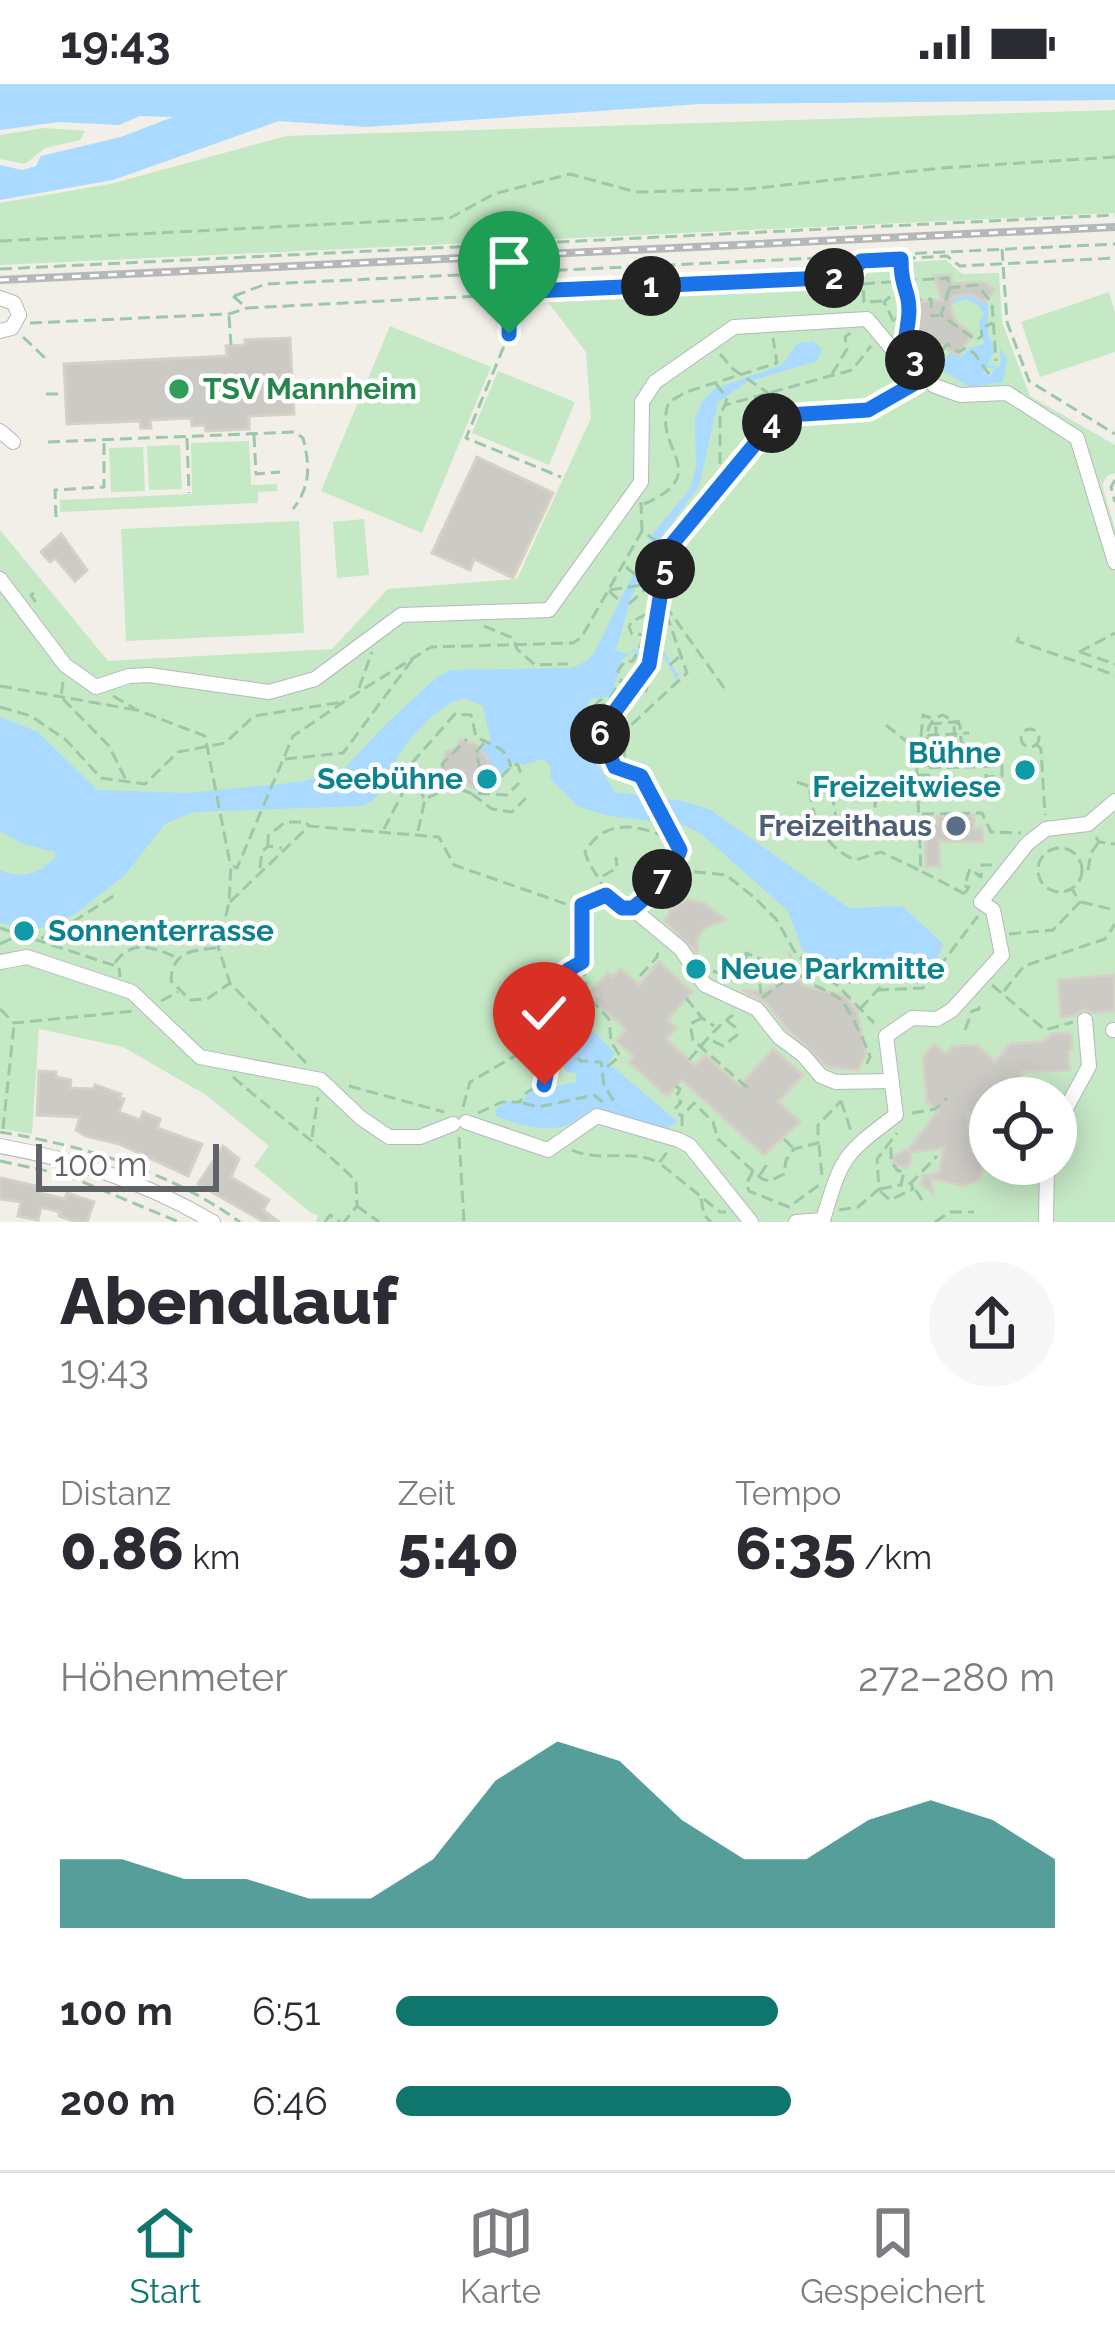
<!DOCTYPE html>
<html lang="de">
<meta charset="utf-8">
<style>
:root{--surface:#fff;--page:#f7f7f7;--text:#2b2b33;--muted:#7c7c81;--line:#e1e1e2;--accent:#0f766e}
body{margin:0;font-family:Raleway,sans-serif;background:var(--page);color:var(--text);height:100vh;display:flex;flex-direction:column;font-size:45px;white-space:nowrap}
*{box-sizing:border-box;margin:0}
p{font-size:39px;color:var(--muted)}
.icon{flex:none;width:66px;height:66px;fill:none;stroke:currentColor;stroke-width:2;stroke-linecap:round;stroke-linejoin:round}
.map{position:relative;height:1138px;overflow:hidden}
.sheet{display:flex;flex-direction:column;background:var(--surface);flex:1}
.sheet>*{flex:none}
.tools{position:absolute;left:969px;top:993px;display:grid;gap:24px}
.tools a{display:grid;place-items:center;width:108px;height:108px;border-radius:50%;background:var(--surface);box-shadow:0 6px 30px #0003;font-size:60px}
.scale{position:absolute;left:36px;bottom:30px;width:183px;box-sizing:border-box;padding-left:12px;border:6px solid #5f6368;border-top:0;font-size:33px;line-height:42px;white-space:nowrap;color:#5f6368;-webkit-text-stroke:9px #fff;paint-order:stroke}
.pin{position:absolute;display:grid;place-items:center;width:102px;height:102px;color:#fff;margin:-123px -51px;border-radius:50% 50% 50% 0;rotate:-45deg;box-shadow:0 0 12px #0007}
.pin .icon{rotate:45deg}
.km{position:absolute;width:60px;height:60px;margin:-30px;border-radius:50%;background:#222;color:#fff;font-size:33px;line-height:60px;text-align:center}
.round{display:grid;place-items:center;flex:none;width:126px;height:126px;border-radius:63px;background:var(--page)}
.head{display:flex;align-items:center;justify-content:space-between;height:204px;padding:0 60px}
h1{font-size:66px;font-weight:800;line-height:90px}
.figures{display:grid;grid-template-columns:repeat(3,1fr);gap:18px;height:204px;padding:12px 60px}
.figures div{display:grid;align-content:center}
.figures b{font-size:60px;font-weight:800}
.figures small{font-size:33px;font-weight:400}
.figures p{font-size:33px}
.chart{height:336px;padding:24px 60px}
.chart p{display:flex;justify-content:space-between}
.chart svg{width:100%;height:216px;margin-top:12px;fill:var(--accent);opacity:.7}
ul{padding:0 60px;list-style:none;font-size:39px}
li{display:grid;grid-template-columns:192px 144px 1fr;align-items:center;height:90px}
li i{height:30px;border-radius:15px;background:var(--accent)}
.status{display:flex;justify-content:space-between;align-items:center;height:84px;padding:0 60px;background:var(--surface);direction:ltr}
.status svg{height:33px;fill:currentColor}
.menu{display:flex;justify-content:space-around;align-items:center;height:168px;border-top:3px solid var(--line);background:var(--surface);font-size:33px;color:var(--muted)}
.menu a{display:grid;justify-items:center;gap:6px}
.menu .active{color:var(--accent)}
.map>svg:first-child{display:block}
.green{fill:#c5e8c5;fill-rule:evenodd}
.water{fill:#aadaff;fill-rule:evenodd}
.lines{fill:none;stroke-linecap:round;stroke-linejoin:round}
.stream{stroke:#aadaff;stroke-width:3}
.building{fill:#cccac5;stroke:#d6d1c6;stroke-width:3}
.minor-casing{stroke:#b5b8bc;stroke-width:16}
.path{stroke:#9cc7a9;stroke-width:3;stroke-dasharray:12 6;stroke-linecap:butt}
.minor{stroke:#fff;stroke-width:14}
.rail-casing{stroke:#b6b7b8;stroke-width:8}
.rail{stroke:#fff;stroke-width:3;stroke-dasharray:9;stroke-linecap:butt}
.route-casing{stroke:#fff;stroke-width:24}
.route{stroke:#1a73e8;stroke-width:15}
.leisure-dot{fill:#2e9e5b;stroke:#fff;stroke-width:4.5}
.culture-dot{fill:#0f9aa8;stroke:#fff;stroke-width:4.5}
.service-dot{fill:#5c6f8a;stroke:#fff;stroke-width:4.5}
.labels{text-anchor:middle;stroke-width:9;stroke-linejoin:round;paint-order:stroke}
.leisure-label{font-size:30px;font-weight:bold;fill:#27864d;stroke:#fff;text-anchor:start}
.culture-label{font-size:30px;font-weight:bold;fill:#0d838f;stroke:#fff;text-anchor:end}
.service-label{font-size:30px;font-weight:bold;fill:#4e5e75;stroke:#fff;text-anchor:end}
</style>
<div class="status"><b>19:43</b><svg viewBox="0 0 49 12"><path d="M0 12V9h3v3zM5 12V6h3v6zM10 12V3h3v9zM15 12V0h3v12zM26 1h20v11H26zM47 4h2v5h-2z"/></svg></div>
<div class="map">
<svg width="1115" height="1138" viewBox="0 0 1115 1138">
<rect width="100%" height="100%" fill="#f1efe8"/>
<g class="green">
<path d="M1115 26V129L0 181V119L110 100 286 52Z"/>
<path d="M44 44 85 47 80 56 45 64 25 80 0 75V51Z"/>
<path d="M946 176 962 190 999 189 1002 238 1030 312 1115 361V389L1107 392 1102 401 1115 445V1138H316L318 1131 311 1129 254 1082 269 1062 206 1011 123 963 39 945 32 1050 0 1045V446L108 577 332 565 388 505 517 495 591 334 586 268 545 214 854 199 867 180ZM990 1014H1056V1080H990Z"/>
<path d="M1109 208 1115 228V268L1040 293 1021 238Z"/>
<path d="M390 242 491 283 422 449 321 407Z"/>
<path d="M498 287 575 318 549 381 472 349Z"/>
<path d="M249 357 251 401 277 400V407L258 408V419L60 428V416L192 410 191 359Z"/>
<path d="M180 361 182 405 149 406 147 362Z"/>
<path d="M143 363 145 407 111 408 109 364Z"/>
<path d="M364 435 369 491 337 494 333 438Z"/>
<path d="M299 437 304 549 126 557 121 445Z"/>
</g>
<g class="water">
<path d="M0 0H1115V16L701 20 367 43 279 37 113 96 0 116V81L22 86 36 82 41 72 121 53 173 33 140 32 119 41 59 38 0 46Z"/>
<path d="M974 210 988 219V250L995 266 983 290 991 291 1001 280 1000 264 1007 276 1003 298 970 303 924 275 910 257 933 219ZM966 215 978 221 984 230 979 239 984 260 970 264 961 273 952 266 944 276 932 268 939 258 940 223Z"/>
<path d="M813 257 822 265 817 277 747 298 718 318 699 402 661 454 631 513 616 567 627 570 634 566 622 576 611 612 591 615 576 647 615 708 683 717 711 726 849 824 902 822 943 860 934 883 921 899 840 898 802 865 788 827 700 749 681 740 609 732 579 723 551 696 550 681 543 675 524 681 514 678 501 691 483 686 478 668 490 655 483 622 465 614C440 618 406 656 395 678 385 699 385 712 362 722L193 728 165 740 125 791 76 829 52 842 27 846 0 839V786C22 795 38 790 55 774V768L23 760 0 747V633L38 648 97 706 187 709 300 698 341 688 386 640 437 593 451 586 571 584 587 577 595 568 653 449 690 405 696 382 695 334 702 318 714 305 782 281 797 260Z"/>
<path d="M579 911 585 915 587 941 615 969 608 979 677 1037C654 1059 623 1028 596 1028 582 1027 575 1041 561 1043 543 1047 510 1040 495 1031L497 1024 507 1017 520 1020 530 1008 576 998V989L567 988 560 978 569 950 571 920Z"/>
</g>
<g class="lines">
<g class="stream">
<path d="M985 282 995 283V287"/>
<path d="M634 567 664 570 677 593"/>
</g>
</g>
<g class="building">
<path d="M951 191 952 200 983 198 995 206 984 218 971 210 953 212 950 222 956 238 972 250 958 272 924 250 913 251 911 218 942 216 934 192Z"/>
<path d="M290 254 294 330 249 332V345L206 347 205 341 192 342 191 334 150 336 151 344H141L140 337 67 340 64 280 227 272 226 262 245 261V256Z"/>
<path d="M477 373 553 409 513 494 474 475 470 486 432 469Z"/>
<path d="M61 450 87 486 75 497 55 474 50 478 41 468Z"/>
<path d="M460 656 475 660 490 678 481 687 482 701 474 704 441 685 446 668 457 664Z"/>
<path d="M974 731V745L982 744 983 758 939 757 940 782 926 783 925 741 937 740V732Z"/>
<path d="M688 816 705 820 726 836 704 844 697 855V869L665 837 671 825Z"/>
<path d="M790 871 794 889 803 902 845 912 857 927 866 970 858 986 828 983 787 945 765 917 742 906 763 907 776 901 783 894Z"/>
<path d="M659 878 692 908 667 936 676 944 666 955 695 982 705 971 740 1002 773 965 803 991 778 1018 800 1038 764 1071 682 996 667 1012 629 978 634 973 617 957 626 945 593 916 598 911 591 906 608 889 613 893 620 885 639 901Z"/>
<path d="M1115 891V927L1094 929 1083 925 1075 931 1061 933 1058 896Z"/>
<path d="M1067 949 1071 950 1072 964 1068 968 1070 986 1021 988V1005L1013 1014H990V1048L968 1028 971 1067 983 1077 980 1095 964 1102 931 1094 933 1109 921 1100 923 1092 939 1089 944 1064 910 1068 911 1078 906 1084 894 1080V1072L908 1066 938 1027 927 1018 923 973 934 960 946 970 953 962 977 961 995 978 1010 960 1042 958 1052 950Z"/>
<path d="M39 987 56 988V993L71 996 70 1004 94 1005 95 1001 121 1010 119 1014 124 1015 119 1028 140 1036 143 1028 160 1035 157 1044 202 1060 188 1092 119 1060 86 1052 76 1046 80 1033 37 1031Z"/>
<path d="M223 1062 239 1075 231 1093 269 1116 263 1126 279 1138H264L198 1100Z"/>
<path d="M0 1094 41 1103 40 1109 65 1115 67 1109 94 1118 87 1138H77L59 1132 60 1128 41 1123 38 1136 18 1132 21 1118 0 1115Z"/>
</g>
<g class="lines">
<defs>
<g id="minor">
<path d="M0 214 14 219 19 231 12 244 0 247"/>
<path d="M0 347 13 358"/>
<path d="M0 495 65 581 96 603 129 592 149 591 269 608 315 595 401 531 549 526 641 398 642 318 655 298 734 243 867 235 904 279 935 302 960 311 1007 309 1077 354 1115 478"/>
<path d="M633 825 681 865 705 901 757 925 779 953 803 971 821 992 836 998 890 997"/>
<path d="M0 878 27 873 132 908 200 973 321 996 361 1034 389 1053H420L453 1040"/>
<path d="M1113 946H1115"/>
<path d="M466 1038 548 1066 597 1032 679 1056 690 1062 751 1138"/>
<path d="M1056 1043 1089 982 1085 936"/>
<path d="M0 1062C76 1076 146 1098 213 1138"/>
<path d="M796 1138 823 1136C842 1072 843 1071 896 1031L886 952 912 934 937 935 952 926 1002 871 993 826 981 818 1028 759 1046 745 1088 740 1115 717"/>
<path d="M1046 1138 1047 1080"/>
</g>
</defs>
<use href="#minor" class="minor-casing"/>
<g class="path">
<path d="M0 157 450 134 494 110 570 90 636 108 748 105 942 84 1115 73"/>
<path d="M1002 165 1007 238 1029 297 1115 350"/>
<path d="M0 185 1115 131"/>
<path d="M901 203 908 217 905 262"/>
<path d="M949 205 941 231 976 256 982 252 981 244 993 239"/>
<path d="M510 210 509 250 466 354 561 393"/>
<path d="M233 212 247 224 849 193 861 177 947 172 960 182 1115 174"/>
<path d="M234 212 266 200 1115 160"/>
<path d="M882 217 864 218 863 200 901 197V175"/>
<path d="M910 217 931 215 932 232 939 231"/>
<path d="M229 232 231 261"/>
<path d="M895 234 913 238"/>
<path d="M30 239 229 230 247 224"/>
<path d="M907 249 896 242 884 218 901 203V197L948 194V204L977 201 992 219 996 277"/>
<path d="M23 253 45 274"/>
<path d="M720 270 733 285 771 311 772 324 757 356"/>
<path d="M932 281 947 260 958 268 966 264 974 269 988 289 994 285"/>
<path d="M832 290 847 265 845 253 852 248"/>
<path d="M716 300 727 314 725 321"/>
<path d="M46 310H63"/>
<path d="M254 351 256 390 280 388"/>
<path d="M187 354 189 409"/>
<path d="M48 358 294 348 303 354C310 381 311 402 293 425"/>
<path d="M1115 396 1111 403 1115 418"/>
<path d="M720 398V330L725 321 852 286 871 262"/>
<path d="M641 418 642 447 668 465 774 337 788 331 868 326 912 300"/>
<path d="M644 420C716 389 650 364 669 318L686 308 777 279 773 254"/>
<path d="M56 433 55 406 104 403V358"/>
<path d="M626 483 646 499"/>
<path d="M610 506 648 500 660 514"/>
<path d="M609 507 620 517"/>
<path d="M34 509 31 511 36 519"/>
<path d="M629 520 648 503"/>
<path d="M665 521 727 608"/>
<path d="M484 542 513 554 517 565 535 581 568 580"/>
<path d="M650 551 632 550 629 543 631 538 657 525"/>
<path d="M1019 553 1017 557 1115 591"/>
<path d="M1079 568 1115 549"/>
<path d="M1080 568 1115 580"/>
<path d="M670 581 680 572"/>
<path d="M651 587 653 589 651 592 648 590Z"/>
<path d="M63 598 61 613 109 662 126 696"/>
<path d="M0 602 136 626"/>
<path d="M642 602 647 603 646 607H641Z"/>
<path d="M359 604 372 568"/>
<path d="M113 612 137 626 205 652 230 779"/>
<path d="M610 614 620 597"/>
<path d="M603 619V623L619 628 617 646 610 654 603 653"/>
<path d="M0 623 31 632 66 656 101 694 145 700 178 668 225 659 254 632 343 618"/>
<path d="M601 626 586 648 602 662"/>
<path d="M618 634 629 628 631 621 618 587 624 578 633 577 642 558 654 549"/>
<path d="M931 634 923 631 921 652 969 649"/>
<path d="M581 636 600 616H609"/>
<path d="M930 640 966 637"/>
<path d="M886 641 916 665 921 787 969 812"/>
<path d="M954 642 955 667"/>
<circle cx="1030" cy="654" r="9"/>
<path d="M583 651 595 663 592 658"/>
<path d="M484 659 476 668 481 688 501 693 514 680 518 681 521 690"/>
<path d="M1036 660 1041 665 1045 731"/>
<path d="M918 664 970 659"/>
<path d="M936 668V642"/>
<path d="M919 672 970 670"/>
<path d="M285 675 343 669 412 576"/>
<path d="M929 683C928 663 920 638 943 631L960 641 963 681"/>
<path d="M622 688 603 663 599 649 649 581 668 465"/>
<path d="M918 691H929V684C953 683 978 683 1002 682V692L986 693V674"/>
<path d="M797 698 832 711 836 733 854 741C871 738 879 725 874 708H919"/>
<path d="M451 700 442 680 467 655"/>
<path d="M810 706C812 736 826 764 855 776L881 768 919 786"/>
<path d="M472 710 492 725 512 728 526 714"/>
<path d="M424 714 418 701 443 695"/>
<path d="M922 730 982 729 991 748 1021 749"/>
<path d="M384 745 403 708 411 680 455 630 471 631 476 653C493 662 506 662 511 683"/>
<path d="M418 747 425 715 452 702 470 709 507 711 519 699"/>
<path d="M1096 753 1099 758 1115 760"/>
<path d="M268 762V752L285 738H306L309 742"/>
<circle cx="1060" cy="786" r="22"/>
<path d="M678 781 687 787 726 791 755 814 776 835 796 870 837 901 874 939"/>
<path d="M260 784 262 768 268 762 282 764"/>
<path d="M1088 786 1091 769 1098 759"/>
<path d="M603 792 617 784 616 773"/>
<path d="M605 809C601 793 589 784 585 768 606 731 645 742 676 758"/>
<path d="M965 809 969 803 964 802 970 785 981 793 982 781H993"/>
<path d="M230 818 309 742 439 753 454 781 566 820 582 821 606 811 622 823"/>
<path d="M641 818 676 778 680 765 643 695 626 690 623 685 627 645 687 589 661 515"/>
<path d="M1081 818 1115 826"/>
<path d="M0 844 119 883 120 893"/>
<path d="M1009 850 1053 846 1080 818 1072 805"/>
<path d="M41 854 57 848 118 809"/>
<path d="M0 860 15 853"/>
<path d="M216 864C191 866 172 868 171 897L190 916 207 915 230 899"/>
<path d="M115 879C130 856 152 862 175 873"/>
<path d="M583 880 588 913 609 935 611 958 620 972 607 983"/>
<path d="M713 887 740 897 746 892V869L766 877 770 885 760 901 761 910"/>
<path d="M640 892 657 873 659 864"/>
<path d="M847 898 911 895"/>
<path d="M992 901 1045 946 1073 938"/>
<path d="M877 906 923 904 978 832"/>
<path d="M1004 907 1024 882 1105 855 1115 840"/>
<path d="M686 914 702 934 714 942"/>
<path d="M762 914 787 895 793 884C811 905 821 901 840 915 846 919 868 964 870 973L865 983"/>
<path d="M161 917 178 908"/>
<path d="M0 925 14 939 135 927"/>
<path d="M860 925 886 897"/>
<path d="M563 928 573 932 575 972 581 977 601 978 604 1001 617 1022"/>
<path d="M702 934 690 940 693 956 751 1007"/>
<path d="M965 946 972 927 979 925V917"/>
<path d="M713 957 723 962 737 951 735 943 726 936"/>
<path d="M527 966 551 976"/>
<path d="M689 976C703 960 716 943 733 931"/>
<path d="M306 979 230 899 218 863 229 819 231 781 237 784 293 652 357 609 431 563 573 559 581 554 642 447"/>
<path d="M233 993C274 1029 317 1058 356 1097L357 1122 344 1138"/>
<path d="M349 1002 444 1028"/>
<path d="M676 1002 680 1005 676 1013 681 1018 675 1025 681 1032"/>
<path d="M841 1017 851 1047"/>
<path d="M523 1019 538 1023 594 1011 604 1019"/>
<path d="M463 1023 470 998 525 966 558 889 566 887"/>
<path d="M478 1029 502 1018H520C525 1003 541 1006 548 994L568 887 582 879V823"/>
<path d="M912 1029 935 1025 947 1014"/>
<path d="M682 1042V1032L694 1019 713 1038 718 1055 762 1095 770 1097 784 1090 786 1076 794 1065 818 1059V1041L841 1017"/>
<path d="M3 1045 14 941"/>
<path d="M0 1048C85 1062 169 1087 240 1138"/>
<path d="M312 1053 318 1013"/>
<path d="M459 1053 464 1138"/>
<path d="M784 1055 793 1064"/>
<path d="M819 1061 822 1093"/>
<path d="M572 1066C599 1079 633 1064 659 1079L668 1067"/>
<path d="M0 1077 57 1089"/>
<path d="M662 1081 720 1128H726"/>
<path d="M753 1087 746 1100 749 1107 789 1123 819 1101"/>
<path d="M66 1091 179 1138"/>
<path d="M760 1091 770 1076"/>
<path d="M880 1105 900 1101"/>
<path d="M880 1107 890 1116 913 1105 911 1099 901 1101 904 1087H898L891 1078V1061"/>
<path d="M701 1115 704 1131 711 1138"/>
<path d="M922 1116 911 1099 937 1072"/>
<path d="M357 1122 379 1138"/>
<path d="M839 1126 858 1123 879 1105 877 1075 897 1049"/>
<path d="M325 1138 330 1131 340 1138"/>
<path d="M935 1138 950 1128H974"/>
</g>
<use href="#minor" class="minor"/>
<defs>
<path id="rail" d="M0 196 1115 143"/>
</defs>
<use href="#rail" class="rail-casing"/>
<use href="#rail" class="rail"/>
</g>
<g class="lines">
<defs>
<path id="route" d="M509 250 510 208 849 193 861 177 901 175C901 191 903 198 907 211 912 228 906 245 905 261L923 289 917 298 868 326 788 331 774 337 668 465 649 581 599 649 615 683 641 692 680 766C672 790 652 809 633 824H622L606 811 582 821V878L568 886 544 1001"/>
</defs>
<use href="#route" class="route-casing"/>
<use href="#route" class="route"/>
</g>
<circle class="leisure-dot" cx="179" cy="305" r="12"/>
<g class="culture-dot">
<circle cx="1025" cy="686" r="12"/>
<circle cx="487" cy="695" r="12"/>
<circle cx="24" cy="847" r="12"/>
<circle cx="696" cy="885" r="12"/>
</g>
<circle class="service-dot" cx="956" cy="742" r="12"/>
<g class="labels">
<g class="leisure-label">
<text x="203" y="315">TSV Mannheim</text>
</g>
<g class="culture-label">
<text x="1001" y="679">Bühne<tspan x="1001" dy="34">Freizeitwiese</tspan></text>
<text x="463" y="705">Seebühne</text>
<text x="48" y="857" text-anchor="start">Sonnenterrasse</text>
<text x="720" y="895" text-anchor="start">Neue Parkmitte</text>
</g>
<g class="service-label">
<text x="932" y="752">Freizeithaus</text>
</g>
</g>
</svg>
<div class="tools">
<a><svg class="icon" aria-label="locate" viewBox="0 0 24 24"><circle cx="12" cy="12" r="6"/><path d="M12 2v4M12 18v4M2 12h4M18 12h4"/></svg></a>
</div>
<div class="scale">100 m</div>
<div class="pin" style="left:509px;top:250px;background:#1e9e55"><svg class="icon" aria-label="arrive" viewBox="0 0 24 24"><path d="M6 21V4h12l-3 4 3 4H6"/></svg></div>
<div class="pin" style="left:544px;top:1001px;background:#d93025"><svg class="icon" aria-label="check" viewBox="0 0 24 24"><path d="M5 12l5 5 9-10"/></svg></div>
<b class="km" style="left:651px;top:202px">1</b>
<b class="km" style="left:834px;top:194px">2</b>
<b class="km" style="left:915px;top:276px">3</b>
<b class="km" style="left:772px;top:339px">4</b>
<b class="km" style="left:665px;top:485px">5</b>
<b class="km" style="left:600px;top:650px">6</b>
<b class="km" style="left:662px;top:795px">7</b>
</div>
<section class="sheet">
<div class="head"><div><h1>Abendlauf</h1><p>19:43</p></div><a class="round"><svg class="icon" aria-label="share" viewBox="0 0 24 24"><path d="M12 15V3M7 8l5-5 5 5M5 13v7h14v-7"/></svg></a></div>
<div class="figures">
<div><p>Distanz</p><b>0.86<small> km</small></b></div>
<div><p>Zeit</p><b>5:40</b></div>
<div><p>Tempo</p><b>6:35<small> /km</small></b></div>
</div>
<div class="chart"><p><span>Höhenmeter</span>272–280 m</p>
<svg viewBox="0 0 160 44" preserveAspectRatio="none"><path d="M0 44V30L10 30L20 34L30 34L40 38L50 38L60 30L70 14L80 6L90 10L100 22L110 30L120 30L130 22L140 18L150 22L160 30V44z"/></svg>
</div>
<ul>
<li><b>100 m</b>6:51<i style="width:58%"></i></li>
<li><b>200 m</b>6:46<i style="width:60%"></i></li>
</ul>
</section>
<nav class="menu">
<a class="active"><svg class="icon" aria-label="home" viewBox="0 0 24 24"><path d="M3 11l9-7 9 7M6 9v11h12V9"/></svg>Start</a>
<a><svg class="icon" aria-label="map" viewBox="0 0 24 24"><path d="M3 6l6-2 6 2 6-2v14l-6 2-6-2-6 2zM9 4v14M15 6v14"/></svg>Karte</a>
<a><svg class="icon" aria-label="saved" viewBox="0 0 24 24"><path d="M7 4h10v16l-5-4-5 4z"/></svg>Gespeichert</a>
</nav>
